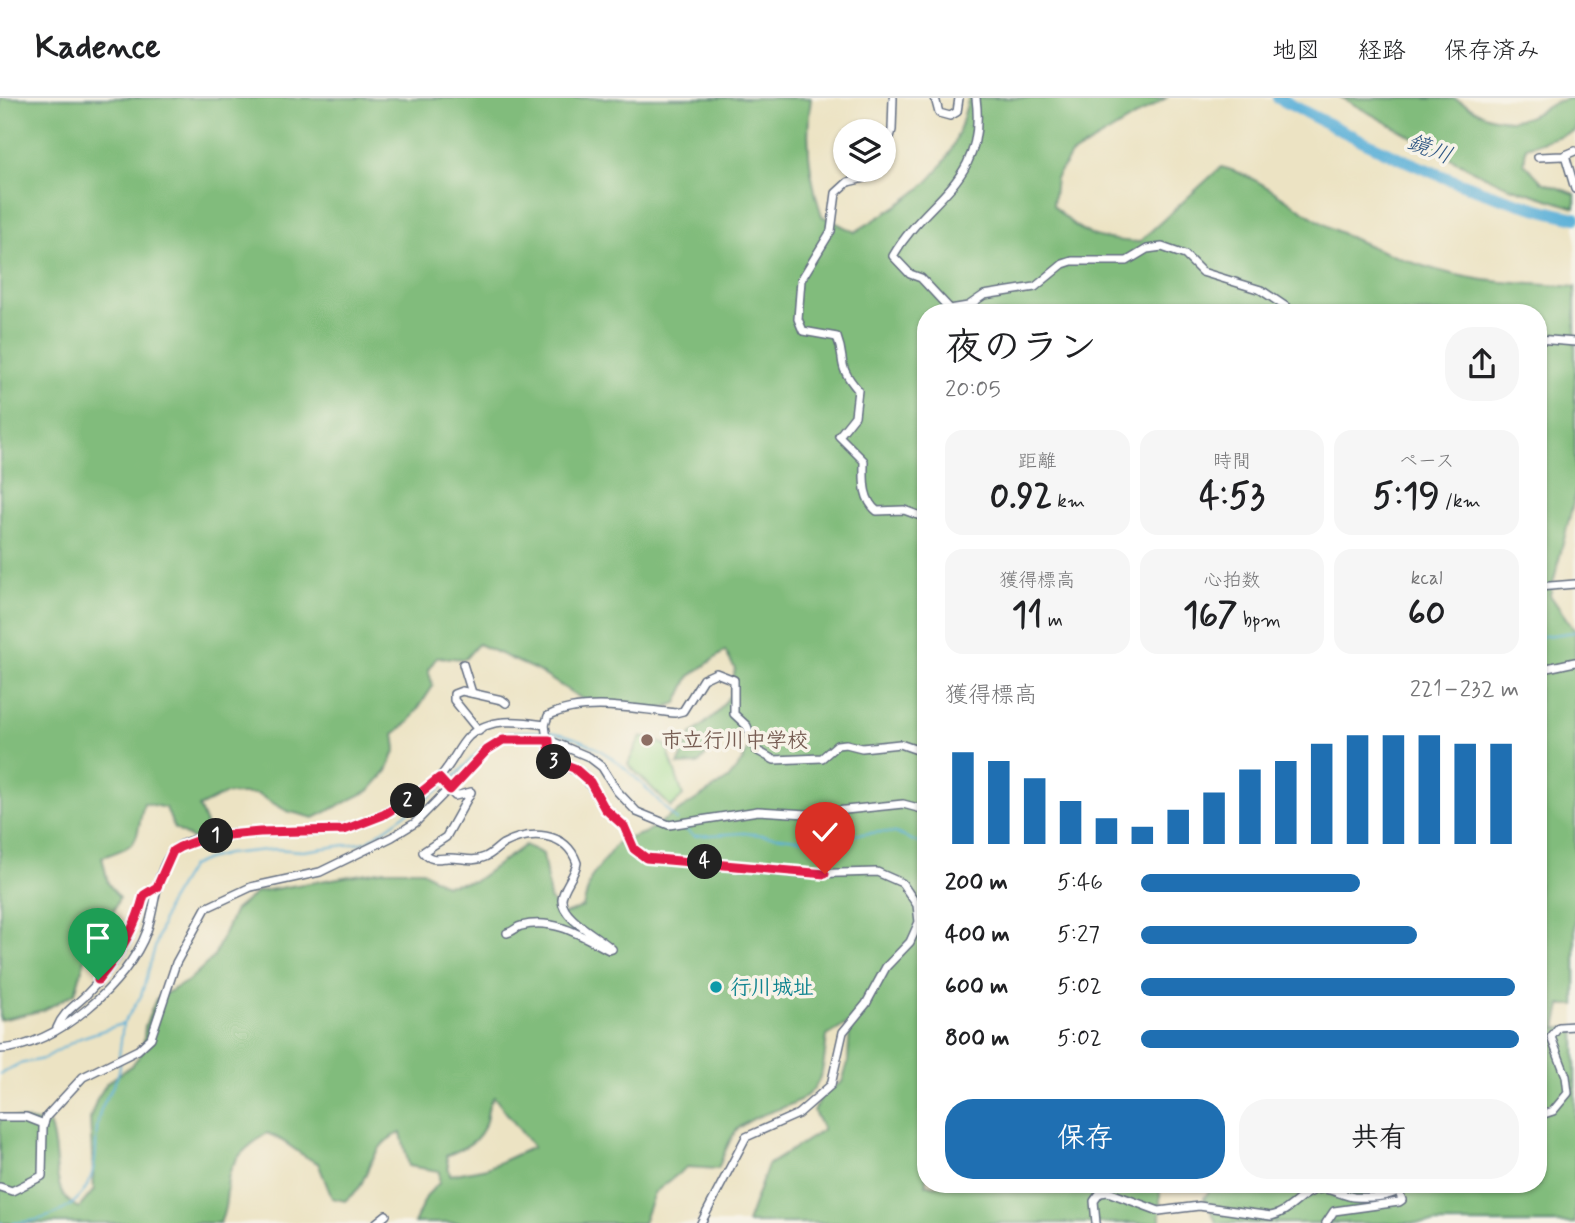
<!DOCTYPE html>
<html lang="ja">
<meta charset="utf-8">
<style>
:root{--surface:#fff;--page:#f6f6f6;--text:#202124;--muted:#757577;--line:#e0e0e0;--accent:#1f6fb2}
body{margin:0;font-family:Mynerve,"Klee One",sans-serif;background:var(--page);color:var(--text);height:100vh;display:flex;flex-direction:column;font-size:26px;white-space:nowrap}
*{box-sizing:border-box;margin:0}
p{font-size:23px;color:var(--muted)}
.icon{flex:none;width:38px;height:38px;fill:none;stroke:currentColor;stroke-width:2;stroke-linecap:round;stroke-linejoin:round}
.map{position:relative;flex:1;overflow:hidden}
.side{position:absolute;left:917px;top:206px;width:630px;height:889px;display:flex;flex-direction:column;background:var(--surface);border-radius:28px;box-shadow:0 2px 5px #0004}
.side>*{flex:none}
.buttons{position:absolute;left:833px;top:21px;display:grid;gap:14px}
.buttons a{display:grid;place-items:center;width:63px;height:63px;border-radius:50%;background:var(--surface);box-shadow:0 2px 5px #0004;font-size:35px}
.pin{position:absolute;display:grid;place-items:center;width:60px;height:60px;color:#fff;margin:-72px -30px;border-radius:50% 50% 50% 0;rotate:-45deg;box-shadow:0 0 7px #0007}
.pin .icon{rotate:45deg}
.km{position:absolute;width:35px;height:35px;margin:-18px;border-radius:50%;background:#222;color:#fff;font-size:19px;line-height:35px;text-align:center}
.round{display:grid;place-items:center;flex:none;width:74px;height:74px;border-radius:28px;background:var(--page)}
.headline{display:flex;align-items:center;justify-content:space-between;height:119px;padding:0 28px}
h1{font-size:38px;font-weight:700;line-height:52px}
.metrics{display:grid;grid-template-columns:repeat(3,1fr);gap:10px;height:119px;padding:7px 28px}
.metrics div{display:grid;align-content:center;border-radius:18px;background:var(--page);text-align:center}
.metrics b{font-size:35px;font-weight:700}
.metrics small{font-size:19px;font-weight:400}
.metrics p{font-size:19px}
.chart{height:196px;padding:14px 28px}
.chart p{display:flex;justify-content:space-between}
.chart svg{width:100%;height:126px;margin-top:7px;stroke:var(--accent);stroke-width:6}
.action{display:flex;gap:14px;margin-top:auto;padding:14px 28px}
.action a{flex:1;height:80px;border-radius:28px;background:var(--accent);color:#fff;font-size:28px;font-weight:700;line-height:80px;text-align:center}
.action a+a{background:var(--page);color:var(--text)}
ul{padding:0 28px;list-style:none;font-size:23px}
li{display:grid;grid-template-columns:112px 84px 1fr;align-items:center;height:52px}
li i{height:18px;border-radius:9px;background:var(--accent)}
header{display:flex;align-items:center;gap:42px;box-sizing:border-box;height:98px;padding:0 35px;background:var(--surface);border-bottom:2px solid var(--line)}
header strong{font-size:33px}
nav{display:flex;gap:38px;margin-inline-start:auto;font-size:24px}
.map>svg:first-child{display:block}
.green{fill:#a2dd91;stroke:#5e8678;stroke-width:2}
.forest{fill:#81bc7b;stroke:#4e766c;stroke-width:2;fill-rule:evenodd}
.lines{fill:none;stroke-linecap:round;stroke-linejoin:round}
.stream{stroke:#5cb0d8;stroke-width:2}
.river{stroke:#5cb0d8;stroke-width:12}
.minor-casing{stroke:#646e81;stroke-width:10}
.minor{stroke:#fff;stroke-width:7}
.route-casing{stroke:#fff;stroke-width:14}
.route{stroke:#e11d48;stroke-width:9}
.education-dot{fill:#8d6e63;stroke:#f7f3e8;stroke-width:2.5}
.culture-dot{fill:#0f9aa8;stroke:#f7f3e8;stroke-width:2.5}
.labels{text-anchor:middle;stroke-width:7;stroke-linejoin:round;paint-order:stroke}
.education-label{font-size:21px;font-weight:bold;fill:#785e54;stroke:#f7f3e8;text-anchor:start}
.culture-label{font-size:21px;font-weight:bold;fill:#0d838f;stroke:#f7f3e8;text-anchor:start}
.water-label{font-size:23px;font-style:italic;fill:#2e5683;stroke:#f7f3e8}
</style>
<header>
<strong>Kadence</strong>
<nav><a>地図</a><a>経路</a><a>保存済み</a></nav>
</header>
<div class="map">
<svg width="1575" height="1125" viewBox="0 0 1575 1125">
<rect width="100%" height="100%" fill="#f7f3e8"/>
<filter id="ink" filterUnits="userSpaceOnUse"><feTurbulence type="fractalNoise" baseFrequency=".0143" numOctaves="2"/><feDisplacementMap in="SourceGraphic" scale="14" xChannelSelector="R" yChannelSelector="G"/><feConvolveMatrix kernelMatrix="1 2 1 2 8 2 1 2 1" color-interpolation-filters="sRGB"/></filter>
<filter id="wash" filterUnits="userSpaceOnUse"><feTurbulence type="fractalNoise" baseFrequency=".00686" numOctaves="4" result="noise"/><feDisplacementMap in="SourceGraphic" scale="28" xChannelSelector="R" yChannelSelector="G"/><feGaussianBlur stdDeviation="1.57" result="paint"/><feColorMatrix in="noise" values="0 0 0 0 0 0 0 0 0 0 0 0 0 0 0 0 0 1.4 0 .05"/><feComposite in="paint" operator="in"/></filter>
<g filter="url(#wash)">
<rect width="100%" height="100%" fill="#ece3c3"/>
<path class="green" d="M641 638 666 647 683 698 671 709 628 666Z"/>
<g class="forest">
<path d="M0 0H811C805 40 809 80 822 118L855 134C895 108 937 90 956 41 962 28 964 14 969 0H1166L1071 57 1056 80 1053 107C1080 138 1098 142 1139 144L1221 69C1262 78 1298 114 1337 133 1382 155 1434 175 1484 182 1514 186 1545 186 1575 189V398L1550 497 1575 533V907H1561L1556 930H1575V1125H1217L1204 1100 1213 1087H1538V215H926V1087H1160V1125H747L768 1067 823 1032 814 1013 823 995 842 984 848 964 850 924 827 938C825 951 825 965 821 976 811 1014 760 1008 737 1032 728 1042 723 1059 718 1071L687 1069 654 1095 643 1125H414L427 1097 439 1085V1073L409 1068 401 1035C377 1042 370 1067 361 1087 358 1093 350 1098 345 1103L332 1100 318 1065C298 1057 288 1043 267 1035 251 1046 231 1060 228 1081 226 1097 227 1110 220 1125H0V1018L49 1026C62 1057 47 1096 79 1110L94 1092 90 1021 97 1001 107 985 132 967 143 953 145 928 156 901 188 883 213 860 235 812 257 794 385 772H421L445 787 475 783 525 747 543 756 550 801 562 817 583 809 591 780 617 745 644 735 728 681 743 662 752 642 734 636 714 648 698 666 678 667 691 637 717 615 730 597 735 571 725 553 689 579 677 605 651 614 587 604 536 572 478 546 465 561 437 559 428 572 433 588 409 624 394 636 396 651 387 673 370 692 314 720 287 713 257 696H225L199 709 206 726 194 742 174 730 166 710 144 705C134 743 144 746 102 759L108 785 119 800 110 822 88 851 75 895 44 912 0 922ZM494 999 533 1049 487 1070 450 1077 446 1058C462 1051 480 1044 485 1026 489 1016 486 1007 494 999Z"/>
<path d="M1342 0C1360 0 1444 0 1455 1 1479 11 1478 20 1510 22 1535 23 1551 0 1575 0V33L1526 49 1524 65 1542 84 1575 96V110L1507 88 1472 72Z"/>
</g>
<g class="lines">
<g class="stream">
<path d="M1538 539 1575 534"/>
<path d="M549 634C601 639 643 685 676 722"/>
<path d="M447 686C487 651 482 628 543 634"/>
<path d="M682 729 694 738 744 735 807 742 881 734 895 735 926 748"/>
<path d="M119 958 123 926 141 898 167 808 191 768 207 761 227 756 275 751 303 753 367 744 443 689"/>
<path d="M0 976 19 966 43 961 80 940 122 926"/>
<path d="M0 1125H2"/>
<path d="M13 1125C55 1122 89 1107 95 1062 97 1046 95 1031 100 1014 105 999 121 980 120 964"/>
</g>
<path class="river" d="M1278 0C1373 50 1470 97 1575 120"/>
</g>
</g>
<g filter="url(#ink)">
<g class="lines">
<defs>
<g id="minor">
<path d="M935 0 939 15 950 18 957 14 959 0"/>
<path d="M976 0C987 86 927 98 893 158L910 176 921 180 950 211 968 208 984 197 1035 189 1063 166 1072 163H1127L1147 151 1162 149 1185 157 1202 174 1261 192 1295 215"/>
<path d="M1565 57 1575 91"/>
<path d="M1538 59 1563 58 1575 53"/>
<path d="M884 61 892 32 893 0"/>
<path d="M879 72 873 78 848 84 836 95 831 133 801 182 798 221 803 233 837 239C847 265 835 265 858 292L855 318 839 338 864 363C864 381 862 401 877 413L904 412 926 420"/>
<path d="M1538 241 1575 244"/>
<path d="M1538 489 1575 486"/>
<path d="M463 566 472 595"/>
<path d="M1538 572 1575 564"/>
<path d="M479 633 454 602V596L462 593 502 602 506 605"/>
<path d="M439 680 455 698 471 694 446 739 423 754C430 763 437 761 447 760 460 759 472 765 485 759 492 756 497 750 503 746 530 732 566 733 577 765 575 778 563 789 562 801 561 821 600 839 612 851L609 852C582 838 554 819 521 828 516 829 513 834 507 835"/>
<path d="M57 930C64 913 74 909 86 897 113 870 135 834 144 797L157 789"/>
<path d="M0 951C56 949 128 885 147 833 156 808 155 775 173 753 200 723 317 742 355 728 383 717 412 704 434 685 452 669 456 651 469 638 489 619 520 623 545 627"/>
<path d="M1538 1018 1553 1013 1568 995 1566 978 1551 939 1559 929 1575 928"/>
<path d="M0 1019H26L44 1026"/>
<path d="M0 1089 12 1093 42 1078 43 1029 46 1019 83 979 138 952 151 940 176 865 206 810 251 789 320 774 392 739 415 725 487 652 503 642H549L589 659 602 669 617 693 637 714 669 727 758 713 807 716 903 706 926 712"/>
<path d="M376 1125 386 1117"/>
<path d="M701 1125 746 1039 798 1016 831 987 843 934 866 906 886 869 910 844 919 824 917 807 902 785 877 774 805 776 646 760 634 751 624 728 605 711 583 676 550 661 545 627 548 618C582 600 637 611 675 615L683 613 703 581 716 575 734 582V616L747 628 756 652 774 662 822 660 837 647 846 646 862 650 900 646 926 655"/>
<path d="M1096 1125 1094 1103 1100 1095 1108 1094 1159 1113 1199 1108 1271 1118C1292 1114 1302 1091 1323 1091 1333 1091 1344 1098 1354 1099 1371 1100 1395 1099 1405 1087"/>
<path d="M1326 1125 1334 1113 1399 1104 1402 1102 1399 1094"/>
</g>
</defs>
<use href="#minor" class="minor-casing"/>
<use href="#minor" class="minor"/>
</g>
</g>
<g class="lines" filter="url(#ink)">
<defs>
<path id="route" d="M98 882C119 857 136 829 144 797L157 789 173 753 180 749 207 739 260 734 344 732 383 717 420 695 439 680 450 692 487 652 503 642H549L550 661 574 670 590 684 605 711 624 728 634 751 646 760 825 776"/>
</defs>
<use href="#route" class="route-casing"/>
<use href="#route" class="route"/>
</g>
<circle class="education-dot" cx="647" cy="642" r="7"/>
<circle class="culture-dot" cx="716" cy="889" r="7"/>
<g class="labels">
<g class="education-label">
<text x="661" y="649">市立行川中学校</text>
</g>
<g class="culture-label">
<text x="730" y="896">行川城址</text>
</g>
<g class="water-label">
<text transform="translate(1430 50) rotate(21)" y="8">鏡川</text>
</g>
</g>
</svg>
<div class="buttons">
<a><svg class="icon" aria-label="layers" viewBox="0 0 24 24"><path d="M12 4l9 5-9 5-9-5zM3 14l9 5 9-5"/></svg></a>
</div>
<div class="pin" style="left:98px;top:882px;background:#1e9e55"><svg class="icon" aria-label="arrive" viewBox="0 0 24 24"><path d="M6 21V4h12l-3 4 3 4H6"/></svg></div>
<div class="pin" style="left:825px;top:776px;background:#d93025"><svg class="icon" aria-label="check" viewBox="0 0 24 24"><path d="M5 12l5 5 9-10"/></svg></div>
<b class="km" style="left:216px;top:738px">1</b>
<b class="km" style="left:408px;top:703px">2</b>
<b class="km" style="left:554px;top:664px">3</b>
<b class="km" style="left:705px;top:764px">4</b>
<section class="side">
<div class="headline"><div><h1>夜のラン</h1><p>20:05</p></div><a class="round"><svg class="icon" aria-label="share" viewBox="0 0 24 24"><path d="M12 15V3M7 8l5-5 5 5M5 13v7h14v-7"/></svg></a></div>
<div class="metrics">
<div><p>距離</p><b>0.92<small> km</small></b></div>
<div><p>時間</p><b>4:53</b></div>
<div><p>ペース</p><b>5:19<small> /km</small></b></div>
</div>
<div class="metrics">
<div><p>獲得標高</p><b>11<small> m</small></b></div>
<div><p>心拍数</p><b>167<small> bpm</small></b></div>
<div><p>kcal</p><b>60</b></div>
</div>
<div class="chart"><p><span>獲得標高</span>221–232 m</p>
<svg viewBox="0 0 160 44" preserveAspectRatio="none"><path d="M5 44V12M15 44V15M25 44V21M35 44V29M45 44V35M55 44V38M65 44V32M75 44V26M85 44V18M95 44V15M105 44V9M115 44V6M125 44V6M135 44V6M145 44V9M155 44V9"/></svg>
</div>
<ul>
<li><b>200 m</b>5:46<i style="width:58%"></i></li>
<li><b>400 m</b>5:27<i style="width:73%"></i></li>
<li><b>600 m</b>5:02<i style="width:99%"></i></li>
<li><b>800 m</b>5:02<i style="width:100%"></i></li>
</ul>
<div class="action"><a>保存</a><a>共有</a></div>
</section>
</div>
